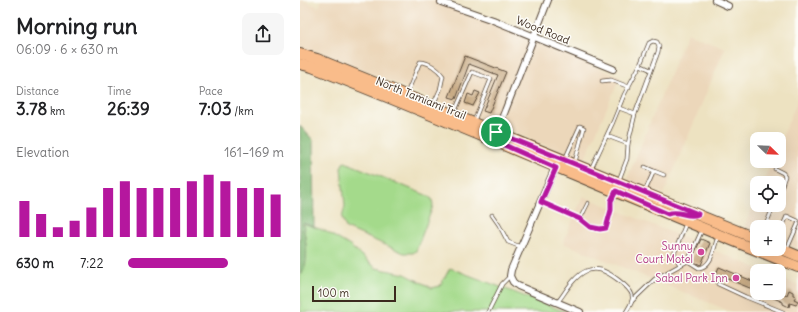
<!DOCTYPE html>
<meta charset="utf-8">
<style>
:root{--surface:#fff;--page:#f6f6f6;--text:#202124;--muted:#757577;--accent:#b5179e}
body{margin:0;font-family:Delius,sans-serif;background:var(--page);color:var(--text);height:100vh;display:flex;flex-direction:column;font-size:15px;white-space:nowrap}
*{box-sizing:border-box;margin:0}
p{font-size:13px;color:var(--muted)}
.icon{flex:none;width:22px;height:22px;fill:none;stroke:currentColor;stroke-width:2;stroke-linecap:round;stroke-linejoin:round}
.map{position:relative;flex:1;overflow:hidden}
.details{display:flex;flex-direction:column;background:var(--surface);width:300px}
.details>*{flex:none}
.needle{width:26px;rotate:113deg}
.controls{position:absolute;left:450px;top:132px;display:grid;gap:8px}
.controls a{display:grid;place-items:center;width:36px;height:36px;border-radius:8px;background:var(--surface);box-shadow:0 4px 16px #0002;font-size:20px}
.scale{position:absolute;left:12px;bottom:10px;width:84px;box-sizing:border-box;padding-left:4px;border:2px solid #3b2a1e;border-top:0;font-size:11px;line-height:14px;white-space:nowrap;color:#3b2a1e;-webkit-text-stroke:3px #fdfcf7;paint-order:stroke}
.pin{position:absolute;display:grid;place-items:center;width:34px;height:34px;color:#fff;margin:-17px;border:2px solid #fff;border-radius:50%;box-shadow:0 1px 4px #0007}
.round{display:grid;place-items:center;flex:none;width:42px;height:42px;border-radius:8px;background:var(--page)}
.headline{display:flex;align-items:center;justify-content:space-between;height:68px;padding:0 16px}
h1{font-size:22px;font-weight:800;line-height:30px}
.metrics{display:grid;grid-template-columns:repeat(3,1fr);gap:6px;height:68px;padding:4px 16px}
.metrics div{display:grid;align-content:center}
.metrics b{font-size:17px;font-weight:800}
.metrics small{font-size:11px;font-weight:400}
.metrics p{font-size:11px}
.chart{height:112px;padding:8px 16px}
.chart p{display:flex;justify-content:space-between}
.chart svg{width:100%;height:72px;margin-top:4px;stroke:var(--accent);stroke-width:6}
ul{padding:0 16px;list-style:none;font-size:13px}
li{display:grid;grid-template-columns:64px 48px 1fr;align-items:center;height:30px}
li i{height:10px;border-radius:5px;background:var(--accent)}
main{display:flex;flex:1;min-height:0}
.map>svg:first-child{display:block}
.built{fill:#ecd7ba}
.green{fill:#a4da8b;stroke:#708254}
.forest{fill:#83ba77;stroke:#5f724a}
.building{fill:#c8ab85}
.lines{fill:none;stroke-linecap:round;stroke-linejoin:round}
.service-casing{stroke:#564636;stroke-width:4.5}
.minor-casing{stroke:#564636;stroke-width:8}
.primary-casing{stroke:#564636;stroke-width:12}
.service{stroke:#fff;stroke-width:3}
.minor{stroke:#fff;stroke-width:6}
.primary{stroke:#f9bc8a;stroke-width:10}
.route-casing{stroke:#fff;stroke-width:8}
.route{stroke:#b5179e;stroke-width:5}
.hotel-dot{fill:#d1479c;stroke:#fdfcf7;stroke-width:1.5}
.labels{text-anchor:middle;stroke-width:3;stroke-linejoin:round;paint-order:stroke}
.street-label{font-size:11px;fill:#3b2a1e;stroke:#fdfcf7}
.hotel-label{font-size:11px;fill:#b23c85;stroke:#fdfcf7;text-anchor:end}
</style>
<main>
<section class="details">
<div class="headline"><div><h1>Morning run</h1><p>06:09 · 6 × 630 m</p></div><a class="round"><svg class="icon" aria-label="share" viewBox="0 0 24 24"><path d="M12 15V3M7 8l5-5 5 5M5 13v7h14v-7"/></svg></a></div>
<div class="metrics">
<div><p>Distance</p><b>3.78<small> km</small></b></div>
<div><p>Time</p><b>26:39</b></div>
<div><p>Pace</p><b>7:03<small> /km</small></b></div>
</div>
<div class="chart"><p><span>Elevation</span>161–169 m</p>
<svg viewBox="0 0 160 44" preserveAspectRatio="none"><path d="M5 44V22M15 44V30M25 44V38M35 44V34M45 44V26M55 44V14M65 44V10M75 44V14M85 44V14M95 44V14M105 44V10M115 44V6M125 44V10M135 44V14M145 44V14M155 44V18"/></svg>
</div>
<ul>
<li><b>630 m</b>7:22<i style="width:64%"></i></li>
</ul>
</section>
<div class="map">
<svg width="498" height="312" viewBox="0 0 498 312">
<rect width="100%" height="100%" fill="#fdfcf7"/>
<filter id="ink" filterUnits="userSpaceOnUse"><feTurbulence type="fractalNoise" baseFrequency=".025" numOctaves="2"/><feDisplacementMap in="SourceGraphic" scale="8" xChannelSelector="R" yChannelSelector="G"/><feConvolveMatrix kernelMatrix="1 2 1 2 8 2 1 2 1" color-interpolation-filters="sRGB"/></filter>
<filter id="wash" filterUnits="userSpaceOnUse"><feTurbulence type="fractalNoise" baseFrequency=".012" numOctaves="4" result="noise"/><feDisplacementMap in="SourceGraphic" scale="16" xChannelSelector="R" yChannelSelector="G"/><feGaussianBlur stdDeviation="0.9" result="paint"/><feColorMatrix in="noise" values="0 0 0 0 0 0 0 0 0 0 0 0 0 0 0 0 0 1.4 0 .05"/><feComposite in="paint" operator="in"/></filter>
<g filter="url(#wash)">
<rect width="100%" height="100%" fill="#ede2c1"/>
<g class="built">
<path d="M0 0H3L19 7 22 0H137L320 77 284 161 94 83 49 65 0 48Z"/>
<path d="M387 33 425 48 364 194 327 179Z"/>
<path d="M498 99V249L479 242V227H457V232L444 227 457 197V205H479V183H463L472 161H479V144Z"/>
<path d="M283 196 464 271H457V293H479V277L498 285V312H432L263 243Z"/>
</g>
<g class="green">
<path d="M45 162 126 195 132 199 133 206 116 251 113 253H104L46 228 42 218 45 206 41 168 43 163Z"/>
<path d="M3 223 25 231 50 246 76 268 105 274 132 288 140 286 150 268 266 312H0V276C11 261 5 240 3 223Z"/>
</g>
<path class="forest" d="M0 126 13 140 14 227 3 223C5 241 11 261 0 276Z"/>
<g id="blocks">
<g class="building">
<path d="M165 56 206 72 189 113 183 111 198 75 169 64 156 99 149 97Z"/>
<path d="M175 91 180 93 173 106 165 103 168 94 173 96Z"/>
<path d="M401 239 410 243 401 265 391 261Z"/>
<path d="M419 267 457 283V291L416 274Z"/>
<path d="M489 290 493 292V295L496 296 494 299 498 301 496 305 490 303 489 307 483 304V302L462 293H479V292L487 295Z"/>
</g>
</g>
</g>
<g filter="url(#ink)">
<use href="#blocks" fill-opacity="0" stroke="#564636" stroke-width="1"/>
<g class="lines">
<defs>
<g id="service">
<path d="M340 65 351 70"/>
<path d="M302 81 311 80 329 87"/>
<path d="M107 93 120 62C129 62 138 69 143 76L140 90 133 105"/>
<path d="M319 108 335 114"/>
<path d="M154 113 172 72 191 79 174 121"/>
<path d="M307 136 328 144"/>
<path d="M265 159 280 126 284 128 275 162"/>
<path d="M345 167 354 171"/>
<path d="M291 169 313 122 324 95 340 65 349 43 353 41 357 42 359 46 358 52 335 114 328 144 327 159 319 180"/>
<path d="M475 169 483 173 485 176 479 194"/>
<path d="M345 191 354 171 364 175"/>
<path d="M241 202 280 219"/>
<path d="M288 203 280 219C288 226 296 230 306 228 311 217 310 205 314 194"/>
<path d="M192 215 199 225 208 242 221 247"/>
<path d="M465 227 474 205"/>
<path d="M479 234 487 216 498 221"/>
<path d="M487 249 498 224"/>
<path d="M388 261 402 230"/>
<path d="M380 265 374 254 386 223"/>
<path d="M418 284 446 297 483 312"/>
<path d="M332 301 355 279 386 262 388 261 399 268C413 266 413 248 418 237"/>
<path d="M257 303C265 293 274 276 286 271 291 269 297 269 301 270 310 273 330 287 332 295 334 301 329 307 326 312"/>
<path d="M188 312 202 284 210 276"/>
</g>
<g id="minor">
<path d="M415 0 428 6"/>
<path d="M141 2 193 20 313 69"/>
<path d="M195 135 205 111 248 0"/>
<path d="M255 168 211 270 210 276 213 282 218 286 280 312"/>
</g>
<g id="primary">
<path d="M0 54 17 59 457 239"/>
<path d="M0 64 12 67C176 131 335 202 498 267"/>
<path d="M479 248 498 256"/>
</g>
</defs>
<use href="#service" class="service-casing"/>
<use href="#minor" class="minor-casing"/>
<use href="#primary" class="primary-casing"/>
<use href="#service" class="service"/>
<use href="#minor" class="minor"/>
<use href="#primary" class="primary"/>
</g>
</g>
<g class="lines" filter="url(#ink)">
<defs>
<path id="route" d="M196 132 398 214C388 219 379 209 368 214L316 191 311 201V210L306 228 300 229 290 227 280 219 241 202 256 168 193 140Z"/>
</defs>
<use href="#route" class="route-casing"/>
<use href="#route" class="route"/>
</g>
<g class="hotel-dot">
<circle cx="401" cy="252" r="4"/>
<circle cx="436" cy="278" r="4"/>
</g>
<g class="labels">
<g class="street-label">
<text transform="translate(243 30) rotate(22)" y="4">Wood Road</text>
<text transform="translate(121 98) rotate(22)" y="4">North Tamiami Trail</text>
</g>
<g class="hotel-label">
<text x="393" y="250">Sunny<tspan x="393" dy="13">Court Motel</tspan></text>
<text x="428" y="282">Sabal Park Inn</text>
</g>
</g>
</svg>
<div class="controls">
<a><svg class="needle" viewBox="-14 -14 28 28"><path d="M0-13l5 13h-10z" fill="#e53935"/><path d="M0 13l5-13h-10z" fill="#757577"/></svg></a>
<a><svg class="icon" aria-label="locate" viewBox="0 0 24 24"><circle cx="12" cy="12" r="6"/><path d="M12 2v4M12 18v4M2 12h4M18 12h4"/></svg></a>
<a>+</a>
<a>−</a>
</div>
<div class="scale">100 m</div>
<div class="pin" style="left:196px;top:132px;background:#1e9e55"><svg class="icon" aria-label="arrive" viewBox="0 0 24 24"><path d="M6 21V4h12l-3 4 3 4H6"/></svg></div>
</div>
</main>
